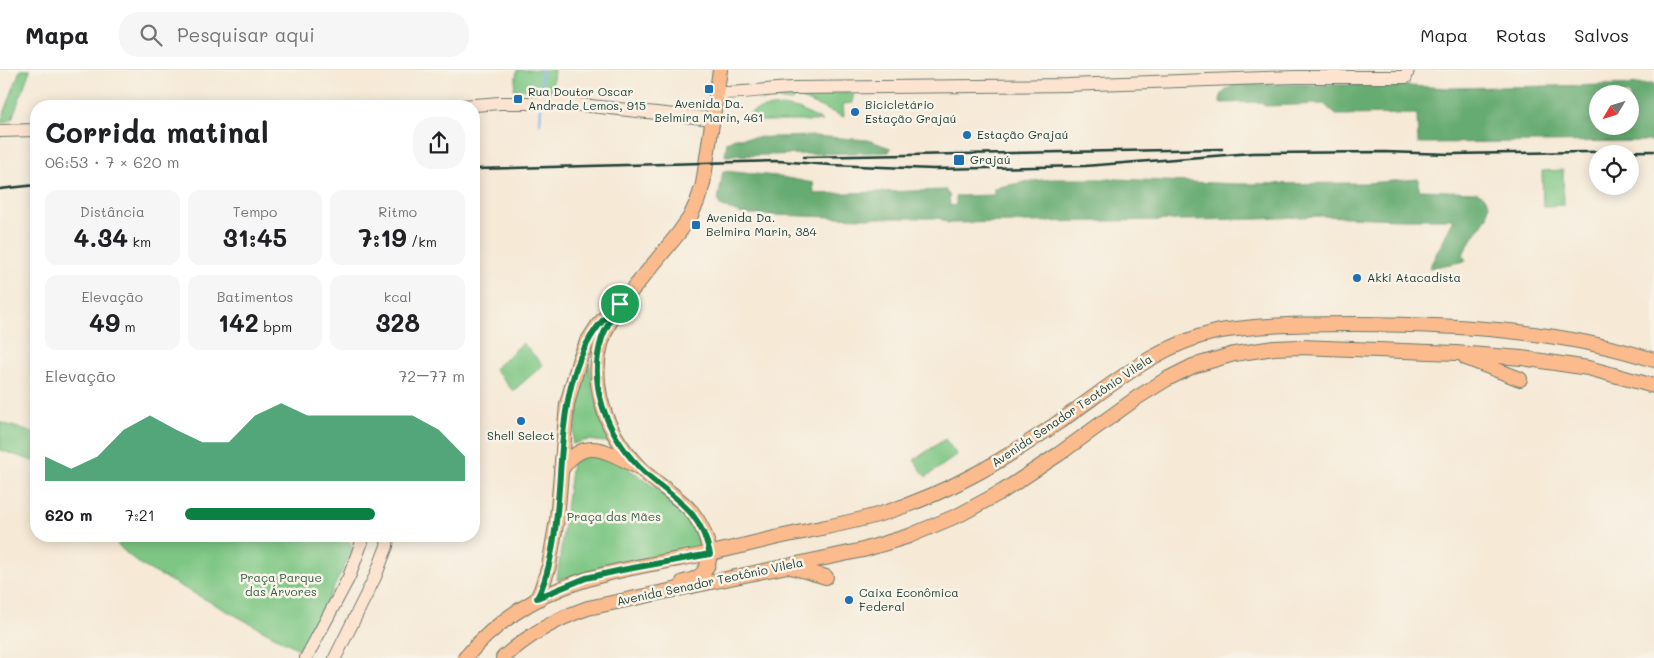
<!DOCTYPE html>
<html lang="pt">
<meta charset="utf-8">
<style>
:root{--surface:#fff;--page:#f6f6f6;--text:#202124;--muted:#757577;--line:#e0e0e0;--accent:#0b8043}
body{margin:0;font-family:Mali,sans-serif;background:var(--page);color:var(--text);height:100vh;display:flex;flex-direction:column;font-size:19px;white-space:nowrap}
*{box-sizing:border-box;margin:0}
p{font-size:16px;color:var(--muted)}
.icon{flex:none;width:28px;height:28px;fill:none;stroke:currentColor;stroke-width:2;stroke-linecap:round;stroke-linejoin:round}
.map{position:relative;flex:1;overflow:hidden}
.side{position:absolute;left:30px;top:30px;width:450px;height:442px;display:flex;flex-direction:column;background:var(--surface);border-radius:20px;box-shadow:0 2px 12px #0003}
.side>*{flex:none}
.needle{width:32px;rotate:232deg}
.controls{position:absolute;left:1589px;top:15px;display:grid;gap:10px}
.controls a{display:grid;place-items:center;width:50px;height:50px;border-radius:50%;background:var(--surface);box-shadow:0 2px 12px #0003;font-size:25px}
.pin{position:absolute;display:grid;place-items:center;width:42px;height:42px;color:#fff;margin:-21px;border:2px solid #fff;border-radius:50%;box-shadow:0 1px 5px #0007}
.round{display:grid;place-items:center;flex:none;width:52px;height:52px;border-radius:20px;background:var(--page)}
.head{display:flex;align-items:center;justify-content:space-between;height:85px;padding:0 15px}
h1{font-size:28px;font-weight:800;line-height:38px}
.metrics{display:grid;grid-template-columns:repeat(3,1fr);gap:8px;height:85px;padding:5px 15px}
.metrics div{display:grid;align-content:center;border-radius:12px;background:var(--page);text-align:center}
.metrics b{font-size:25px;font-weight:800}
.metrics small{font-size:14px;font-weight:400}
.metrics p{font-size:14px}
.chart{height:140px;padding:10px 15px}
.chart p{display:flex;justify-content:space-between}
.chart svg{width:100%;height:90px;margin-top:5px;fill:var(--accent);opacity:.7}
ul{padding:0 15px;list-style:none;font-size:16px}
li{display:grid;grid-template-columns:80px 60px 1fr;align-items:center;height:38px}
li i{height:12px;border-radius:6px;background:var(--accent)}
header{display:flex;align-items:center;gap:30px;box-sizing:border-box;height:70px;padding:0 25px;background:var(--surface);border-bottom:1px solid var(--line)}
header strong{font-size:24px}
nav{display:flex;gap:28px;margin-inline-start:auto;font-size:18px}
.search{width:350px;height:45px;background:var(--page);display:flex;align-items:center;gap:12px;box-sizing:border-box;padding:0 18px;border-radius:20px;color:var(--muted);font-size:19px}
.map>svg:first-child{display:block}
.green{fill:#7dc683;stroke:#4e825c}
.forest{fill:#66ab71;stroke:#427452;fill-rule:evenodd}
.lines{fill:none;stroke-linecap:round;stroke-linejoin:round}
.stream{stroke:#7fb1eb;stroke-width:2.5}
.secondary-casing{stroke:#6a796d;stroke-width:14}
.primary-casing{stroke:#6a796d;stroke-width:16}
.secondary{stroke:#fde4d1;stroke-width:12}
.primary{stroke:#fbbb8c;stroke-width:14}
.rail{stroke:#1f3d34;stroke-width:2.5}
.route-casing{stroke:#fff;stroke-width:10}
.route{stroke:#0b8043;stroke-width:6}
.poi-dot{fill:#1f6fb2;stroke:#f7f3e8;stroke-width:2}
.labels{text-anchor:middle;stroke-width:5;stroke-linejoin:round;paint-order:stroke}
.poi-label{font-size:12px;fill:#1f3d34;stroke:#f7f3e8;text-anchor:start}
.street-label{font-size:12px;fill:#1f3d34;stroke:#f7f3e8}
.park-label{font-size:12px;fill:#365f48;stroke:#f7f3e8}
</style>
<header>
<strong>Mapa</strong>
<div class="search"><svg class="icon" aria-label="search" viewBox="0 0 24 24"><circle cx="10" cy="10" r="6"/><path d="M15 15l6 6"/></svg>Pesquisar aqui</div>
<nav><a>Mapa</a><a>Rotas</a><a>Salvos</a></nav>
</header>
<div class="map">
<svg width="1654" height="588" viewBox="0 0 1654 588">
<rect width="100%" height="100%" fill="#f7f3e8"/>
<filter id="ink" filterUnits="userSpaceOnUse"><feTurbulence type="fractalNoise" baseFrequency=".02" numOctaves="2"/><feDisplacementMap in="SourceGraphic" scale="10" xChannelSelector="R" yChannelSelector="G"/><feConvolveMatrix kernelMatrix="1 2 1 2 8 2 1 2 1" color-interpolation-filters="sRGB"/></filter>
<filter id="wash" filterUnits="userSpaceOnUse"><feTurbulence type="fractalNoise" baseFrequency=".0096" numOctaves="4" result="noise"/><feDisplacementMap in="SourceGraphic" scale="20" xChannelSelector="R" yChannelSelector="G"/><feGaussianBlur stdDeviation="1.12" result="paint"/><feColorMatrix in="noise" values="0 0 0 0 0 0 0 0 0 0 0 0 0 0 0 0 0 1.4 0 .05"/><feComposite in="paint" operator="in"/></filter>
<g filter="url(#wash)">
<rect width="100%" height="100%" fill="#f6e9d6"/>
<g class="green">
<path d="M20 0H30L12 49C9 51 5 54 1 52Z"/>
<path d="M517 0H554L552 21 514 19Z"/>
<path d="M853 23V33L843 34 844 47 798 27 791 31 770 29 762 31V26L771 24Z"/>
<path d="M782 36 798 39 823 51H749V46L751 42 764 38Z"/>
<path d="M1563 100 1564 135 1543 136 1542 101Z"/>
<path d="M523 273 543 295 513 321 494 299Z"/>
<path d="M589 289 593 322 613 373 588 370 572 374 587 292Z"/>
<path d="M0 352 36 364V392L0 380Z"/>
<path d="M945 369 957 385 926 407 914 390Z"/>
<path d="M581 384 607 385 638 405 683 438 698 460 700 477 557 510 572 392Z"/>
<path d="M110 466H344L350 472 352 481 302 581 141 495 124 481Z"/>
</g>
<g class="forest">
<path d="M1236 14 1386 15 1451 18 1654 14V71L1418 73 1417 44 1336 45 1324 34 1265 36 1262 32 1220 33C1219 23 1228 18 1236 14ZM1598 24H1630V56H1598Z"/>
<path d="M815 66 868 70 890 78 889 82 725 86 727 72 735 68Z"/>
<path d="M723 101 776 106 813 113 814 124 946 120 947 124H949L950 136 956 135V126L994 125V118L1024 112 1052 109H1116L1238 114 1367 113 1419 109V120L1476 122 1484 126 1489 133 1487 147 1465 180 1463 185 1466 191 1429 198 1454 149H1401L1321 146 1259 149 948 153 939 148H863L742 144 720 136 718 131Z"/>
</g>
<g class="lines">
<g class="stream">
<path d="M541 0V29"/>
<path d="M540 53 541 37"/>
</g>
</g>
</g>
<g filter="url(#ink)">
<g class="lines">
<defs>
<g id="secondary">
<path d="M717 23C743 23 768 19 794 18L1068 15 1295 7H1406L1408 0"/>
<path d="M462 36 500 33H562L713 49"/>
<path d="M0 61 36 60"/>
<path d="M306 588 349 507 364 466"/>
<path d="M335 588 375 507 387 476 388 466"/>
</g>
<g id="primary">
<path d="M612 248C583 299 600 357 640 398 656 414 677 425 692 442 705 459 720 492 698 507 693 510 688 511 683 512"/>
<path d="M1466 288 1520 309"/>
<path d="M561 400C585 365 605 381 636 396"/>
<path d="M791 497 826 507"/>
<path d="M537 528 541 520 549 496 557 449 567 334 580 288 587 272 598 255 606 246 620 234 629 224 678 164 690 147 697 132 703 114 720 0"/>
<path d="M465 588C532 509 611 502 706 484 735 478 764 470 793 464 824 457 856 452 887 442 950 422 1002 391 1056 354 1108 319 1153 276 1216 262 1228 259 1241 259 1254 257 1288 254 1322 254 1356 254 1457 255 1557 259 1654 290"/>
<path d="M503 588C528 565 556 549 588 538L863 480 909 466 961 444 1003 421 1059 384 1138 327 1167 309 1193 296 1234 284 1274 278 1300 277 1456 283 1522 288 1588 298 1654 316"/>
</g>
</defs>
<use href="#secondary" class="secondary-casing"/>
<use href="#primary" class="primary-casing"/>
<use href="#secondary" class="secondary"/>
<use href="#primary" class="primary"/>
<g class="rail">
<path d="M804 87 1222 79"/>
<path d="M474 99 778 91 831 95 933 99 1085 96 1252 83 1384 82 1450 84 1654 81"/>
<path d="M0 119 36 115"/>
</g>
</g>
</g>
<g class="lines" filter="url(#ink)">
<defs>
<path id="route" d="M620 234C614 245 606 256 602 268 587 314 607 364 639 397 670 429 699 434 710 484L622 500 586 508 537 528C546 512 550 493 553 474 567 396 550 288 620 234Z"/>
</defs>
<use href="#route" class="route-casing"/>
<use href="#route" class="route"/>
</g>
<g class="poi-dot">
<rect x="704" y="14" width="10" height="10" rx="2.5"/>
<rect x="513" y="24" width="10" height="10" rx="2.5"/>
<circle cx="855" cy="42" r="5"/>
<circle cx="967" cy="65" r="5"/>
<rect x="953" y="84" width="12" height="12" rx="2.5"/>
<rect x="691" y="150" width="10" height="10" rx="2.5"/>
<circle cx="1357" cy="208" r="5"/>
<circle cx="521" cy="351" r="5"/>
<circle cx="849" cy="530" r="5"/>
</g>
<g class="labels">
<g class="poi-label">
<text x="528" y="26">Rua Doutor Oscar<tspan x="528" dy="14">Andrade Lemos, 915</tspan></text>
<text x="709" y="38" text-anchor="middle">Avenida Da.<tspan x="709" dy="14">Belmira Marin, 461</tspan></text>
<text x="865" y="39">Bicicletário<tspan x="865" dy="14">Estação Grajaú</tspan></text>
<text x="977" y="69">Estação Grajaú</text>
<text x="970" y="94">Grajaú</text>
<text x="706" y="152">Avenida Da.<tspan x="706" dy="14">Belmira Marin, 384</tspan></text>
<text x="1367" y="212">Akki Atacadista</text>
<text x="521" y="370" text-anchor="middle">Shell Select</text>
<text x="859" y="527">Caixa Econômica<tspan x="859" dy="14">Federal</tspan></text>
</g>
<g class="street-label">
<text transform="translate(1072 341) rotate(-34)" y="4">Avenida Senador Teotônio Vilela</text>
<text transform="translate(710 512) rotate(-12)" y="4">Avenida Senador Teotônio Vilela</text>
</g>
<g class="park-label">
<text x="614" y="451">Praça das Mães</text>
<text x="281" y="512">Praça Parque<tspan x="281" dy="14">das Árvores</tspan></text>
</g>
</g>
</svg>
<div class="controls">
<a><svg class="needle" viewBox="-14 -14 28 28"><path d="M0-13l5 13h-10z" fill="#e53935"/><path d="M0 13l5-13h-10z" fill="#757577"/></svg></a>
<a><svg class="icon" aria-label="locate" viewBox="0 0 24 24"><circle cx="12" cy="12" r="6"/><path d="M12 2v4M12 18v4M2 12h4M18 12h4"/></svg></a>
</div>
<div class="pin" style="left:620px;top:234px;background:#1e9e55"><svg class="icon" aria-label="arrive" viewBox="0 0 24 24"><path d="M6 21V4h12l-3 4 3 4H6"/></svg></div>
<section class="side">
<div class="head"><div><h1>Corrida matinal</h1><p>06:53 · 7 × 620 m</p></div><a class="round"><svg class="icon" aria-label="share" viewBox="0 0 24 24"><path d="M12 15V3M7 8l5-5 5 5M5 13v7h14v-7"/></svg></a></div>
<div class="metrics">
<div><p>Distância</p><b>4.34<small> km</small></b></div>
<div><p>Tempo</p><b>31:45</b></div>
<div><p>Ritmo</p><b>7:19<small> /km</small></b></div>
</div>
<div class="metrics">
<div><p>Elevação</p><b>49<small> m</small></b></div>
<div><p>Batimentos</p><b>142<small> bpm</small></b></div>
<div><p>kcal</p><b>328</b></div>
</div>
<div class="chart"><p><span>Elevação</span>72–77 m</p>
<svg viewBox="0 0 160 44" preserveAspectRatio="none"><path d="M0 44V32L10 38L20 32L30 19L40 12L50 19L60 25L70 25L80 12L90 6L100 12L110 12L120 12L130 12L140 12L150 19L160 32V44z"/></svg>
</div>
<ul>
<li><b>620 m</b>7:21<i style="width:68%"></i></li>
</ul>
</section>
</div>
